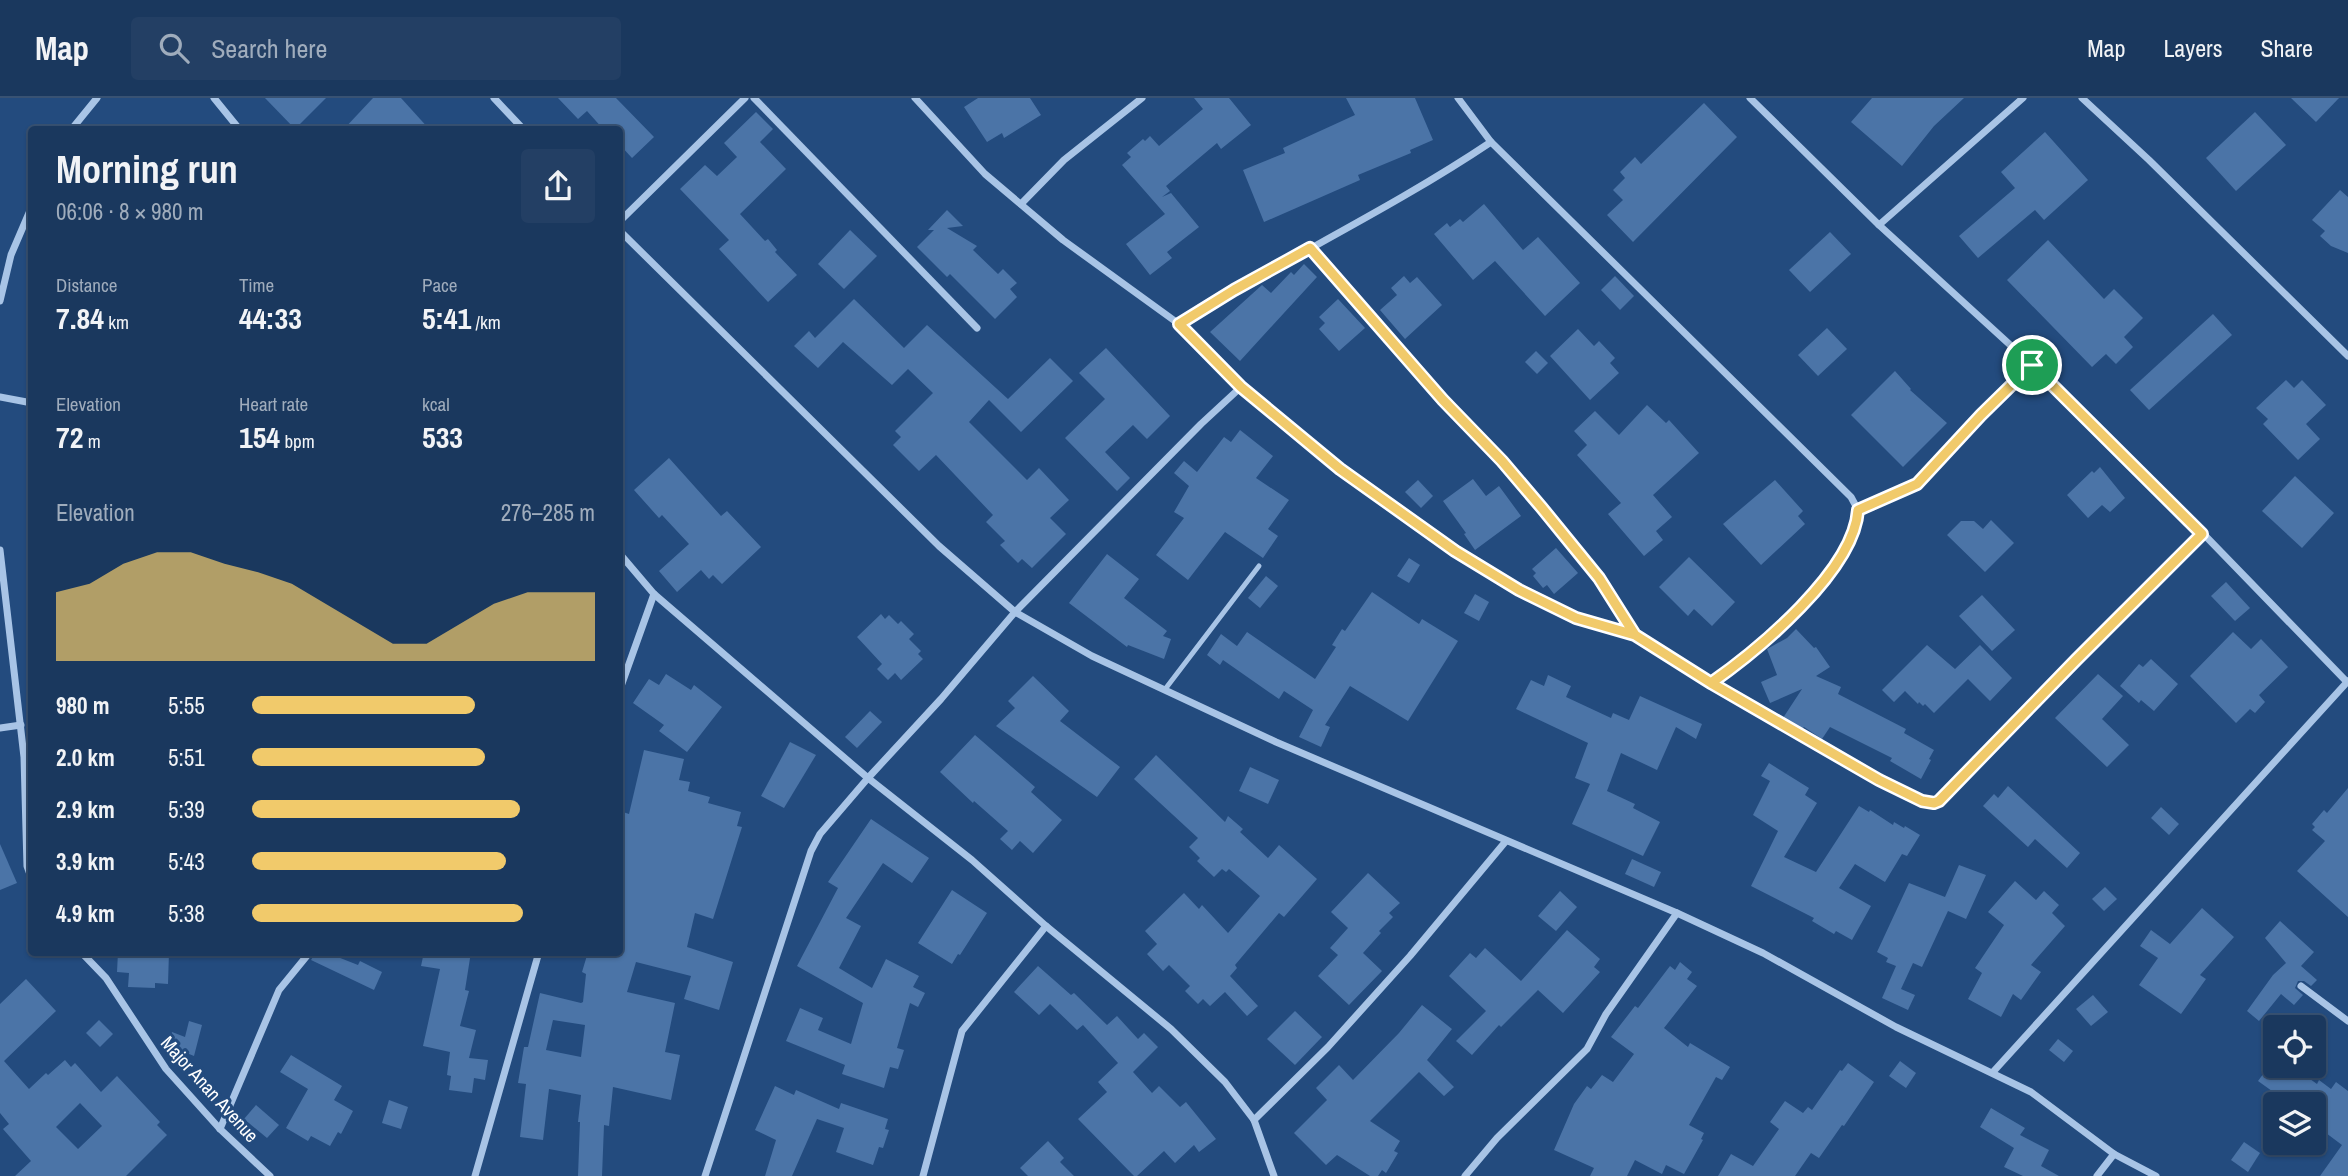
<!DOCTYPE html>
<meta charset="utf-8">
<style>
:root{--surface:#1a385e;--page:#233f64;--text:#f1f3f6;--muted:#9facbc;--line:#385273;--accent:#f1ca6b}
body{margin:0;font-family:"Archivo Narrow",sans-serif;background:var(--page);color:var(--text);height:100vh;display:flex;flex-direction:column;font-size:26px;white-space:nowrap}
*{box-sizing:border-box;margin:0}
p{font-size:23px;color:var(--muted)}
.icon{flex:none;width:38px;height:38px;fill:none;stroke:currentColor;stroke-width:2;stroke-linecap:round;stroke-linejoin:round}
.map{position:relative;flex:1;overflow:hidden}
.side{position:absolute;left:28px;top:28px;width:595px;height:830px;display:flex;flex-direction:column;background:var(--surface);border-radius:7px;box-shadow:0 2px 5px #0004,0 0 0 2px var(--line)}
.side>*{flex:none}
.tools{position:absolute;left:2263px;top:917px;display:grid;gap:14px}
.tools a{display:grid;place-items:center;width:63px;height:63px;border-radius:7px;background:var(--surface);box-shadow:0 2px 5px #0004,0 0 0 2px var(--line);font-size:35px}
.pin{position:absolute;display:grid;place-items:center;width:60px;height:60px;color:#fff;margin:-30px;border:4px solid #fff;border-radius:50%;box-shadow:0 2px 7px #0007}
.round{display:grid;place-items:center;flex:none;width:74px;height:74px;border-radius:7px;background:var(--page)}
.head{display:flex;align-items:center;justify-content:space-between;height:119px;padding:0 28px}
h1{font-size:38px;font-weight:700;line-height:52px}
.figures{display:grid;grid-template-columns:repeat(3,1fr);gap:10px;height:119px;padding:7px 28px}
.figures div{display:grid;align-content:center}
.figures b{font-size:30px;font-weight:700}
.figures small{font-size:19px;font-weight:400}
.figures p{font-size:19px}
.chart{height:196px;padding:14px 28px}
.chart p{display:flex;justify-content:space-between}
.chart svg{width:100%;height:126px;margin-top:7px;fill:var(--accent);opacity:.7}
ul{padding:0 28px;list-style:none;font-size:23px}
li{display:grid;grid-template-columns:112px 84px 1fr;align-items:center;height:52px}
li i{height:18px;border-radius:9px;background:var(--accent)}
header{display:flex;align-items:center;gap:42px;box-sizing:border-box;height:98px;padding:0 35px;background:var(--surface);border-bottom:2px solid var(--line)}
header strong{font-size:33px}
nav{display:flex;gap:38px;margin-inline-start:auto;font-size:24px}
.search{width:490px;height:63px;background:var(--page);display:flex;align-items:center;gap:18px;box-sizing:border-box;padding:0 24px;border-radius:7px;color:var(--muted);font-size:26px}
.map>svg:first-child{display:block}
.building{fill:#4b74a7;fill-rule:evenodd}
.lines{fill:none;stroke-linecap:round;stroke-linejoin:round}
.lane{stroke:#a8c4e6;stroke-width:5}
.street{stroke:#a8c4e6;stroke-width:7}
.route-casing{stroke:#fff;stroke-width:14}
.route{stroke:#f1ca6b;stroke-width:9}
.labels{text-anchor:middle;stroke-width:6;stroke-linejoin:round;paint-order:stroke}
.street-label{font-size:19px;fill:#fff;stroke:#234b7e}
</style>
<header>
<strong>Map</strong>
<div class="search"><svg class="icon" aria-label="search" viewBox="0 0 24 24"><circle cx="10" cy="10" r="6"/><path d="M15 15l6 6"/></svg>Search here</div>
<nav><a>Map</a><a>Layers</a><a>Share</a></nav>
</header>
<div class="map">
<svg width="2348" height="1078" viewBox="0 0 2348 1078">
<rect width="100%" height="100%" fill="#234b7e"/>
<g class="building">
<path d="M265 0H326L295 31Z"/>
<path d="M373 0H401L430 32H343Z"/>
<path d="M558 0H616L654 39 632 60 620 47V32H604L587 13 578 21Z"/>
<path d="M978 0H1030L1041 17 1004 40 1002 35 987 44 964 9Z"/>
<path d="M1194 0H1229L1251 27 1221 51 1217 45 1166 88 1170 93 1162 99 1171 95 1199 129 1167 154 1172 160 1150 177 1126 146 1165 116 1122 67 1131 59 1127 55 1143 41 1145 43 1150 38 1159 48 1203 11Z"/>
<path d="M1346 0H1415L1433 42 1410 52 1411 55 1358 77 1360 82 1264 124 1243 72 1285 55 1283 50 1355 17Z"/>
<path d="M1872 0H1964L1934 28 1902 68 1851 24Z"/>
<path d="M2291 0H2339L2316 24Z"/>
<path d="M1704 5 1737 39 1633 144 1607 117 1623 102 1613 92 1625 80 1620 74 1635 59 1641 66Z"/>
<path d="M756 14 773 31 760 44 786 71 740 116 765 143 768 141 777 152 775 154 797 177 768 204 719 151 729 142 680 91 705 67 717 78 737 59 724 45Z"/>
<path d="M2255 14 2286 47 2236 93 2206 60Z"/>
<path d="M2045 34 2088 82 2044 122 2035 112 1978 160 1959 138 2015 90 2001 74Z"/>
<path d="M2340 92 2348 99V155L2331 148 2320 138 2325 133 2312 122Z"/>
<path d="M1484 106 1523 152 1538 139 1580 185 1545 218 1495 163 1473 182 1434 136 1447 125 1450 129 1460 121 1463 124Z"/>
<path d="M947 112 963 128 947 130 977 148 973 152 998 176 1003 171 1017 185 1010 191 1017 199 995 221 950 176 947 179 917 149 934 132H928Z"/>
<path d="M850 132 877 158 844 191 818 166Z"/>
<path d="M1830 134 1851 156 1810 194 1789 172Z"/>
<path d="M2048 142 2104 201 2114 191 2143 220 2124 239 2133 249 2116 266 2106 256 2092 269 2007 182Z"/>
<path d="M1304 166 1317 179 1240 263 1210 234 1262 187 1271 195 1291 174 1294 177Z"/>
<path d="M1404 178 1410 185 1417 179 1442 207 1405 241 1380 212 1397 197 1391 190Z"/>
<path d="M1615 178 1634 198 1620 212 1601 192Z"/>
<path d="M854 201 904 250 927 227 1008 301 1050 260 1073 283 1021 334 989 302 969 324 1027 382 1039 370 1069 402 1050 420 1066 436 1032 470 1022 461 1018 465 1000 447 1005 443 986 424 993 417 936 357 919 373 893 347 901 339 895 333 933 295 908 271 892 287 843 244 818 270 794 248 809 233 815 240Z"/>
<path d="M1338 201 1365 230 1339 253 1319 231 1325 225 1319 219Z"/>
<path d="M2213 216 2232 237 2149 312 2130 292Z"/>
<path d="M1827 230 1847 251 1818 278 1798 257Z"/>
<path d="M1578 231 1594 248 1599 243 1615 260 1610 265 1619 275 1590 302 1550 258Z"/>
<path d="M1106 250 1170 318 1147 341 1133 327 1105 354 1130 380 1117 393 1065 340 1105 301 1079 275Z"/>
<path d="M1536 253 1548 265 1537 276 1525 264Z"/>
<path d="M1895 273 1911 291 1910 292 1947 325 1903 369 1851 317Z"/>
<path d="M2286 282 2294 290 2302 282 2326 307 2306 326 2320 341 2298 362 2263 326 2268 321 2256 310Z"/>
<path d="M1647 307 1666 325 1669 322 1699 355 1653 397 1672 419 1656 433 1663 442 1644 458 1608 416 1621 405 1577 357 1587 347 1574 333 1595 313 1619 337Z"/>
<path d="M1240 332 1273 358 1256 380 1289 402 1268 431 1278 438 1263 460 1225 434 1188 482 1156 457 1184 420 1174 414 1189 388 1174 375 1184 363 1197 374 1224 339 1231 344Z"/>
<path d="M669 360 721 418 727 413 761 449 722 486 713 477 709 481 701 472 677 494 659 473 689 446 662 417 659 420 634 392Z"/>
<path d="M2100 369 2125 400 2110 414 2102 407 2088 420 2067 397 2092 373 2094 375Z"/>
<path d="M2295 378 2334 415 2302 450 2262 413Z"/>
<path d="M1473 381 1486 398 1499 388 1521 418 1475 452 1464 436 1466 435 1443 403Z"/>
<path d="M1418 382 1433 398 1421 410 1405 394Z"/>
<path d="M1775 382 1803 413 1798 418 1805 426 1761 467 1723 426Z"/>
<path d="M1991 422 2014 445 1985 474 1947 437 1961 423H1974L1983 431Z"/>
<path d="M1556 450 1578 475 1554 496 1547 487 1543 490 1533 478 1536 475 1532 471Z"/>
<path d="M1107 456 1139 481 1124 500 1167 533 1163 538 1171 541 1164 561 1128 547 1127 549 1069 505Z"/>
<path d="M1689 459 1735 504 1712 528 1694 511 1688 518 1659 489Z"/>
<path d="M1409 460 1420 467 1409 485 1397 478Z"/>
<path d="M1266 478 1278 488 1260 510 1248 500Z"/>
<path d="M2226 484 2250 510 2235 523 2211 498Z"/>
<path d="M1372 494 1419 526 1422 521 1458 543 1408 623 1350 588 1325 627 1330 629 1321 649 1299 639 1313 612 1284 593 1279 601 1223 562 1220 567 1207 557 1221 536 1237 548 1247 534 1315 581 1336 549 1332 547 1342 531 1345 533Z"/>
<path d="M1475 496 1489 504 1479 523 1464 515Z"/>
<path d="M1982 497 2015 532 1992 553 1959 518Z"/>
<path d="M881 516 885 521 889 517 898 526 901 523 914 536 909 541 921 553 918 556 923 561 901 582 895 575 888 582 877 571 882 566 857 539Z"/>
<path d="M1796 531 1814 550 1816 549 1830 569 1816 578 1841 589 1838 596 1906 631 1904 635 1934 652 1929 661 1931 662 1921 681 1890 663 1892 660 1830 629 1822 641 1804 629 1802 631 1783 620 1802 591 1770 605 1761 584 1777 577 1767 551 1787 540Z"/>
<path d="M2233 534 2251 551 2261 541 2288 569 2259 597 2265 604 2255 615 2250 611 2236 625 2190 578Z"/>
<path d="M1927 547 1955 571 1980 547 2012 580 1990 603 1968 581 1934 615 1925 606 1923 608 1919 604 1918 606 1905 593 1894 604 1882 592Z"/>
<path d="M2151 561 2178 586 2154 613 2141 602 2139 605 2120 588 2139 566 2143 569Z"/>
<path d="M666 576 691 592 694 587 722 609 687 654 659 633 664 627 633 605 649 581 659 587Z"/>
<path d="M2098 576 2123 598 2102 621 2129 647 2107 669 2055 620Z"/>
<path d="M1548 577 1571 588 1566 599 1611 620 1613 615 1629 622 1640 598 1702 626 1696 641 1676 629 1657 672 1621 655 1607 693 1635 706 1633 710 1660 724 1643 758 1572 726 1590 686 1575 680 1588 645 1516 611 1531 582 1544 588Z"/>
<path d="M1033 578 1069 613 1060 623 1120 669 1097 699 996 628 1015 610 1008 603Z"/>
<path d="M870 613 882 624 857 650 845 639Z"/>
<path d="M975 637 1035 689 1031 694 1062 722 1033 755 1020 743 1012 752 1000 741 1008 733 974 703 973 705 940 674Z"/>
<path d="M790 644 816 657 784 710 761 698Z"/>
<path d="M644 652 684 661 679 682 690 684 688 693 710 699 708 705 741 714 737 728 742 729 713 821 695 815 687 849 733 864 719 912 684 901 691 878 636 864 627 894 675 905 665 954 680 957 671 1002 613 989 609 1028 604 1027 602 1078H578L580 1024H578L581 997 549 991 543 1042 520 1039 526 986 518 985 524 949H528L540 895 581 905 583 904 586 876 582 874 588 854H620V713L629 716ZM553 922 585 927 581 959 546 952Z"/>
<path d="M1156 657 1225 724 1228 718 1243 731 1240 734 1268 760 1279 747 1317 781 1284 819 1279 815 1235 867 1237 870 1230 878 1258 908 1247 918 1225 894 1210 908 1203 901 1198 906 1185 893 1190 888 1169 867 1163 873 1147 856 1157 846 1145 833 1184 795 1199 811 1202 807 1228 835 1260 798 1229 771 1226 774 1222 771 1214 779 1197 763 1200 760 1189 749 1198 740 1134 681Z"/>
<path d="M1769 665 1809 690 1805 697 1817 705 1784 759 1816 774 1859 708 1869 714 1870 712 1893 727 1894 724 1904 730 1905 728 1920 737 1907 758 1902 756 1885 784 1855 766 1839 790 1871 808 1852 842 1836 833 1834 836 1812 823 1814 820 1751 788 1778 733 1753 717 1770 683 1761 678Z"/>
<path d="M1250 669 1279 682 1268 706 1239 693Z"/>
<path d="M2008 688 2080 755 2067 770 2035 741 2028 749 1983 708 1994 696 1998 700Z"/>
<path d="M2348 690V819L2297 773 2325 743 2312 732 2315 729 2312 726 2324 712 2327 715Z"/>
<path d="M2161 709 2179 726 2169 737 2151 720Z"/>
<path d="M871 721 929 760 912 785 883 765 846 820 861 828 839 870 872 890 886 861 919 878 913 889 925 895 918 909 910 905 897 950 904 952 898 971 890 969 884 990 842 976 845 967 786 943 800 910 823 920 818 932 851 946 863 905 797 868 838 790 828 784Z"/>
<path d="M0 746 17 785 0 792Z"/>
<path d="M1632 761 1661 774 1654 789 1625 776Z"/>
<path d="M1959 767 1986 777 1966 821 1948 813 1922 869 1913 865 1901 891 1915 897 1908 912 1882 900 1896 868 1886 864 1888 860 1877 854 1909 785 1945 799Z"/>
<path d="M1368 775 1400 805 1389 815 1393 819 1379 833 1381 835 1363 855 1382 873 1349 907 1318 878 1338 857 1330 850 1348 830 1331 814Z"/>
<path d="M2015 783 2036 802 2044 793 2059 807 2052 815 2065 828 2031 867 2041 874 2021 902 2013 896 2001 919 1968 901 1982 875 1975 870 2004 827 1988 814Z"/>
<path d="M2105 789 2117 801 2104 813 2092 801Z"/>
<path d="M952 792 987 815 960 857 958 856 952 866 918 845Z"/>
<path d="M1560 793 1577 809 1556 833 1538 818Z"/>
<path d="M2202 810 2234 839 2200 877 2206 881 2181 916 2139 887 2158 860 2140 848 2151 832 2170 846Z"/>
<path d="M2280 823 2314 854 2301 868 2317 882 2311 888 2304 883H2298L2295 890 2303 897 2294 907 2281 896 2259 923 2247 913 2273 877 2286 865 2265 840Z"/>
<path d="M1567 832 1600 861 1594 869 1600 874 1563 915 1538 892 1501 929 1499 927 1472 957 1456 943 1486 913 1449 878 1470 855 1476 860 1485 850 1521 883Z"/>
<path d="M118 854H169L168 886 155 885V890L128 889 129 875 117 874Z"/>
<path d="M316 854H325L358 867 360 863 382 874 374 892 311 862Z"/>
<path d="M424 854H471L465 892 469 893 460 928 476 932 469 960 488 962 485 982 474 980 472 995 449 992 451 978 447 977 450 954 423 948 440 871 421 868Z"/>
<path d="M1680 864 1692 874 1687 881 1697 888 1664 930 1688 949 1690 945 1730 969 1722 982 1716 979 1689 1027 1704 1035 1701 1041 1703 1042 1684 1076 1666 1067 1662 1076 1635 1062 1627 1078H1590L1594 1070 1554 1052 1574 1006 1587 988 1591 991 1602 977 1613 984 1634 956 1611 939 1635 908 1638 910 1670 868 1675 872Z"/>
<path d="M1038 868 1071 897 1074 895 1107 927 1117 918 1138 941 1144 935 1158 949 1133 974 1152 995 1159 988 1180 1009 1186 1004 1216 1041 1199 1054 1194 1047 1175 1065 1164 1053 1137 1078H1134L1078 1021 1107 994 1098 984 1118 965 1083 927 1077 932 1050 906 1039 917 1014 894Z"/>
<path d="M26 881 56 913 4 963 29 991 46 975 48 977 65 962 71 969 75 965 101 994 117 978 160 1024 157 1027 167 1037 126 1078H15L31 1063 3 1031 9 1026 0 1015V906ZM80 1005 102 1028 78 1051 56 1029Z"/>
<path d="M2093 897 2108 914 2091 928 2076 911Z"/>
<path d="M1422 907 1452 931 1427 962 1454 989 1444 998 1419 974 1370 1023 1400 1043 1394 1053 1398 1055 1386 1075 1382 1072 1378 1078H1370L1337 1057 1326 1067 1294 1035 1327 1002 1316 990 1339 967 1353 982 1399 935Z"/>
<path d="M1295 913 1322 939 1295 967 1267 941Z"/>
<path d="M99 922 113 936 100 949 86 935Z"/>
<path d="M189 923 202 927 194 958 167 947 172 934 185 939Z"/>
<path d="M2058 941 2073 953 2064 964 2049 952Z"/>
<path d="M291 957 342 988 334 1002 353 1013 341 1036 338 1034 330 1048 311 1038 308 1043 286 1030 308 991 280 974Z"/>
<path d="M1900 963 1916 975 1906 990 1889 978Z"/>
<path d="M2272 964 2275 968H2292L2317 986 2319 982 2331 991 2336 984 2348 993V1078H2320L2342 1047 2314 1026V1006H2290L2258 983Z"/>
<path d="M1848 965 1874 984 1844 1028 1842 1027 1819 1060 1811 1055 1795 1078H1718L1731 1056 1753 1068 1779 1031 1770 1024 1785 1003 1803 1015 1808 1009 1812 1012 1840 972 1842 973Z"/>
<path d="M775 988 794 997 796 992 839 1011 841 1005 888 1021 885 1031 889 1032 883 1050 879 1049 873 1067 836 1054 844 1030 817 1021 792 1078H765L776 1042 755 1032Z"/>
<path d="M389 1002 408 1009 401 1031 382 1025Z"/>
<path d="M256 1007 279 1027 267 1040 244 1021Z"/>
<path d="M1991 1010 2025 1030 2020 1037 2049 1052 2041 1068 2059 1078H2023L2004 1069 2014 1050 1980 1029Z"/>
<path d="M1048 1043 1064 1060 1060 1064 1074 1078H1028L1020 1070Z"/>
<path d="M2244 1044 2260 1055 2248 1074 2231 1062Z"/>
</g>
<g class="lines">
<path class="lane" d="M1166 590 1259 468"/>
<g class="street">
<path d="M214 0 240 32"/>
<path d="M494 0 524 32"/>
<path d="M754 0 977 230"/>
<path d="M915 0 985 76 1063 142 1179 226 1241 289 1340 371 1455 453 1519 492 1576 520 1635 537 1711 585 1842 662 1922 703 1934 705 1939 703 2076 562 2202 435"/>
<path d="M1458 0 1491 44 1851 399 1858 412 1857 426 1834 469 1768 542 1711 585"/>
<path d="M1750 0 1879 127 2032 267 2158 389 2347 584"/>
<path d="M2082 0 2149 62 2348 258"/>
<path d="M71 32 97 0"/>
<path d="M1021 106 1064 62 1142 0"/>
<path d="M620 123 745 0"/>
<path d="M1879 127 2023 0"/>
<path d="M620 133 939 448 1015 514 1092 558 1276 644 1677 815 1763 855 1896 929 2031 994 2114 1056 2156 1078"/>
<path d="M1310 150 1443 302 1502 363 1542 410 1599 480 1634 537"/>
<path d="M0 203 11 157 32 108"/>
<path d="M1179 226C1281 163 1391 111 1491 44"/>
<path d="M0 299 32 305"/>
<path d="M1858 412 1917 386 1981 317 2032 267"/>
<path d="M0 452 24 659 27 768 32 782"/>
<path d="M620 456 654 496 868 680 972 762 1046 828 1171 931 1225 984 1254 1022 1274 1078"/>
<path d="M620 591 654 496"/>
<path d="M0 630 21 627"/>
<path d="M81 854 106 880 166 971 220 1031 270 1078"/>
<path d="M2301 888 2348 923"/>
<path d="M1993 974 2348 583"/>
<path d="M1254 1022 1328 949 1410 858 1506 743"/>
<path d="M220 1031 279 892 310 854"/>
<path d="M475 1078 539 854"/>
<path d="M705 1078 811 753 820 736 868 680 941 601 1015 514 1201 326 1241 289"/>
<path d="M923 1078 962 933 1046 828"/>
<path d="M1465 1078 1497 1040 1587 951 1606 916 1677 815"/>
<path d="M2097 1078 2114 1056"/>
</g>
</g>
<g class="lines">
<defs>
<path id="route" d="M2032 267 1981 317 1917 386 1858 412C1854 473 1758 552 1711 585L1635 537 1576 520 1519 492 1455 453 1340 371 1241 289 1179 226 1234 192 1310 150 1443 302 1502 363 1542 410 1599 480 1635 537 1711 585 1879 682 1922 703 1934 705 1939 703 2076 562 2202 436 2032 267"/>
</defs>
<use href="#route" class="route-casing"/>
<use href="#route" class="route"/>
</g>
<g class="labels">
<g class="street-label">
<text transform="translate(210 991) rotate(48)" y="7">Major Anan Avenue</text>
</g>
</g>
</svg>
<div class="tools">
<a><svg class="icon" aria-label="locate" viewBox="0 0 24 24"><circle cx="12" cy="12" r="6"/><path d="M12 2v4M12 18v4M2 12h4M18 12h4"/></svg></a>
<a><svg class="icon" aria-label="layers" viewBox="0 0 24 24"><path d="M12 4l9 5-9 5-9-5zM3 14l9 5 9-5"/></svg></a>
</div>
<div class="pin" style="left:2032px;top:267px;background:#1e9e55"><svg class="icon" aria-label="arrive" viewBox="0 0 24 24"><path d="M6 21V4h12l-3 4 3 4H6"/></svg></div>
<section class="side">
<div class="head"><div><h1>Morning run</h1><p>06:06 · 8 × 980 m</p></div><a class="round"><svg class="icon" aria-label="share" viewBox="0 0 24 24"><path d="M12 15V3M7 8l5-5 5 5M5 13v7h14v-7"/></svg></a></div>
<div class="figures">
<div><p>Distance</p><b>7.84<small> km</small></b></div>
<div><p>Time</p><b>44:33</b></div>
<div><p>Pace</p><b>5:41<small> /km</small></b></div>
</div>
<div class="figures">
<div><p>Elevation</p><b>72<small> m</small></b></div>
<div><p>Heart rate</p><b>154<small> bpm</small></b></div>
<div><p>kcal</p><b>533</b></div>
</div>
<div class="chart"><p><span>Elevation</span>276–285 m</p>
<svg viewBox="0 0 160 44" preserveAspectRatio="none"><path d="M0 44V20L10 17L20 10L30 6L40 6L50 10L60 13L70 17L80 24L90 31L100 38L110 38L120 31L130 24L140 20L150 20L160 20V44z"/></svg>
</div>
<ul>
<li><b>980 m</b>5:55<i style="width:65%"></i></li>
<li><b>2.0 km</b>5:51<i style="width:68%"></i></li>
<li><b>2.9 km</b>5:39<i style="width:78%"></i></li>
<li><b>3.9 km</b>5:43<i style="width:74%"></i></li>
<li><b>4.9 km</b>5:38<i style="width:79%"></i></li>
</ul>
</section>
</div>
